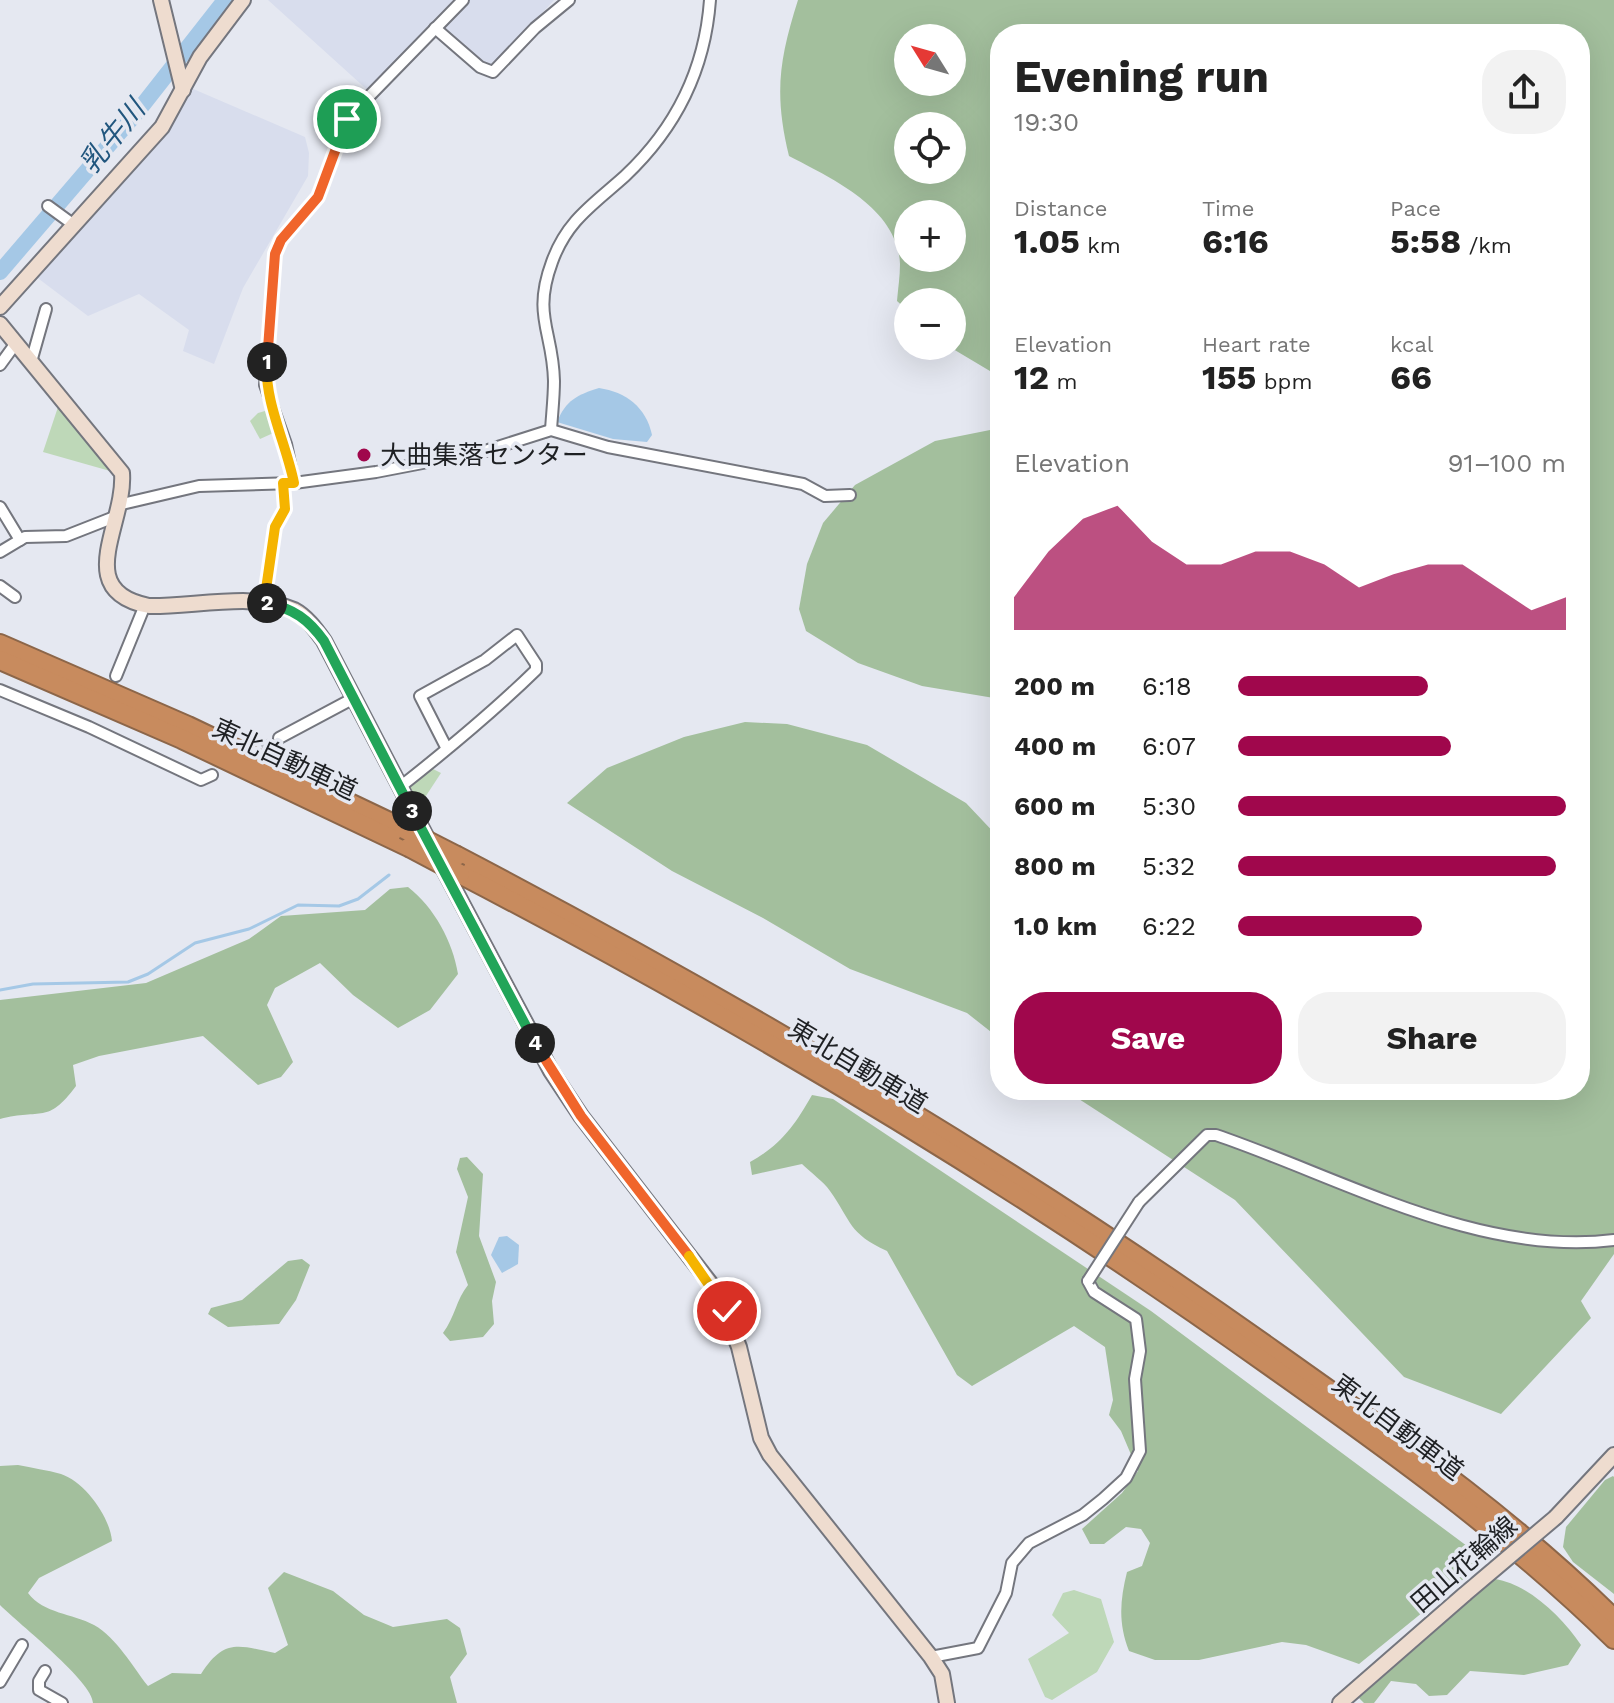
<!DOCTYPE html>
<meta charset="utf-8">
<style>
:root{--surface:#fff;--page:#f2f2f2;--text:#222;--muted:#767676;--accent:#a0074c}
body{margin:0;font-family:"Work Sans","Noto Sans JP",sans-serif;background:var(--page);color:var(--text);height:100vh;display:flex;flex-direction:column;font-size:30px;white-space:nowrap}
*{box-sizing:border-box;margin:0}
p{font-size:26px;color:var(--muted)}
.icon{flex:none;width:44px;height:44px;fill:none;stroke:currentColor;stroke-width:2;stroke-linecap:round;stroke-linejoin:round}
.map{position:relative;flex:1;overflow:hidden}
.drawer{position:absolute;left:990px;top:24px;width:600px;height:1076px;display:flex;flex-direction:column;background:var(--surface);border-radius:32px;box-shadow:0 8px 32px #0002}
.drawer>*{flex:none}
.needle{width:52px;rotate:307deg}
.fabs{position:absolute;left:894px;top:24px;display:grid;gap:16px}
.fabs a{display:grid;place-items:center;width:72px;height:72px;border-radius:50%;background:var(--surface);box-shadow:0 8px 32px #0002;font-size:40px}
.pin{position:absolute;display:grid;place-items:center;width:68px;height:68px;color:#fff;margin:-34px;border:4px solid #fff;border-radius:50%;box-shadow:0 2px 8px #0007}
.km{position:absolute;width:40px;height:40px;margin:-20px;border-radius:50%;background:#222;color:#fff;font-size:22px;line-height:40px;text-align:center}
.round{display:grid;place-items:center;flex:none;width:84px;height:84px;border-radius:32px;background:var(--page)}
.headline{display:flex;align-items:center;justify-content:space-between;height:136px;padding:0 24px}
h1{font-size:44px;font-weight:700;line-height:60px}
.figures{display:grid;grid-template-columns:repeat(3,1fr);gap:12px;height:136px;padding:8px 24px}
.figures div{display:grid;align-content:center}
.figures b{font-size:34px;font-weight:700}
.figures small{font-size:22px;font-weight:400}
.figures p{font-size:22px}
.chart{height:224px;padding:16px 24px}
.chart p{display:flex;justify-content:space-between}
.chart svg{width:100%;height:144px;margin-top:8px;fill:var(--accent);opacity:.7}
.action{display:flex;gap:16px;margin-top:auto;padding:16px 24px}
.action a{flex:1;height:92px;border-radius:32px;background:var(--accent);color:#fff;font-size:32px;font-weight:700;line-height:92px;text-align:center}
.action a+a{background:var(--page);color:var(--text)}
ul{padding:0 24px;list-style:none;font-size:26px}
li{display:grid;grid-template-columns:128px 96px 1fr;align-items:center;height:60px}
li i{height:20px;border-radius:10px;background:var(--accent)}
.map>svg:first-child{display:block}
.built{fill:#d8dded}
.green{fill:#bed8b8}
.forest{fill:#a3bf9d;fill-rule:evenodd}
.water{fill:#a5c8e6}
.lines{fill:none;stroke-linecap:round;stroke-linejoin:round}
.stream{stroke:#a5c8e6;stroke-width:3}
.river{stroke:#a5c8e6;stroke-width:16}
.street-tunnel{stroke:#bdc0c8;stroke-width:10;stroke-dasharray:10 5;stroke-linecap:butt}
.street-casing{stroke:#74767e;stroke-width:14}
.secondary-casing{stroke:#74767e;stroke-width:18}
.highway-casing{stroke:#8c6649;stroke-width:22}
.street{stroke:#fff;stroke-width:10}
.secondary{stroke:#eedccf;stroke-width:14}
.highway{stroke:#c88b5e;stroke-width:18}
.street-bridge-casing{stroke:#74767e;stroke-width:14;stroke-linecap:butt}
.secondary-bridge-casing{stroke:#74767e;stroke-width:18;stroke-linecap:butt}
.highway-bridge-casing{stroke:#8c6649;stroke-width:22;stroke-linecap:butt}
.street-bridge{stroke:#fff;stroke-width:10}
.secondary-bridge{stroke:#eedccf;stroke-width:14}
.highway-bridge{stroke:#c88b5e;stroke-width:18}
.split-1-casing{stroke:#fff;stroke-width:16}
.split-2-casing{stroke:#fff;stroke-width:16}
.split-3-casing{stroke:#fff;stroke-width:16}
.split-4-casing{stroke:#fff;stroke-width:16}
.split-5-casing{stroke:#fff;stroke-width:16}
.split-6-casing{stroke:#fff;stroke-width:16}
.split-1{stroke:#f0652b;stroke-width:10}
.split-2{stroke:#f5b400;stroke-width:10}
.split-3{stroke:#22a559;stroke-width:10}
.split-4{stroke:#22a559;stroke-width:10}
.split-5{stroke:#f0652b;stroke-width:10}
.split-6{stroke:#f5b400;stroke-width:10}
.poi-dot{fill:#a0074c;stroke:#e5e8f1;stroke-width:3}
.labels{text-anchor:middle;stroke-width:7;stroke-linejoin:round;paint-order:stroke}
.poi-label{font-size:26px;fill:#1e2023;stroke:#e5e8f1;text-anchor:start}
.street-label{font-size:26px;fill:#1e2023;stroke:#e5e8f1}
.water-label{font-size:28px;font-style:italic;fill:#21567e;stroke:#e5e8f1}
</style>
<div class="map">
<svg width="1614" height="1703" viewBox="0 0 1614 1703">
<rect width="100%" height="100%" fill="#e5e8f1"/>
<g class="built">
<path d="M268 0H554L488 73 444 29 373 95Z"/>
<path d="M191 88 305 137 309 153 308 176 243 288 214 364 183 351 189 330 139 294 88 316 35 276 173 125Z"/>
</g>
<g class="green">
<path d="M58 407 110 463V471L43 452Z"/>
<path d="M272 409 280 430 260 439 250 421 258 413Z"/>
<path d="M433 769 441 773 418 808 407 790Z"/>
<path d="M1074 1590 1101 1599 1114 1642 1097 1672 1052 1700 1045 1697 1028 1659 1069 1633 1052 1615 1063 1593Z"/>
</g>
<g class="forest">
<path d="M798 0H1614V1254L1581 1301 1591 1318 1501 1414 1404 1377 1235 1200 1065 1090H1580V34H1000V377L948 346H952V302H908V311L897 301C898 289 900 276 900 264 898 208 831 178 789 156 774 94 779 60 798 0ZM908 38H952V82H908ZM908 126H952V170H908ZM908 214H952V258H908Z"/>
<path d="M1000 428V699L922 686 858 663 806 631 799 609 807 564 823 523 855 485 935 441Z"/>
<path d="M745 722 787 724 867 745 966 803 1000 839V1039L967 1013 850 969 763 918 672 871 567 803 607 768 684 737Z"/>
<path d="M408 887C434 907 453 942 458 974L430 1010 398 1028 353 995 320 963 275 988 267 1005 293 1062 281 1077 258 1085 203 1036 99 1056 73 1065 76 1086C47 1125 42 1108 0 1119V1000L146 983 249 939 281 916 365 910 390 889Z"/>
<path d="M812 1095 833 1099 1151 1311 1471 1549 1476 1569 1359 1664 1306 1645 1282 1642 1199 1660H1155L1129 1651C1118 1623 1120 1600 1127 1572L1142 1566 1150 1543 1141 1529 1126 1527 1104 1544H1090L1082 1529 1122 1493 1138 1471 1121 1431 1109 1415 1113 1400 1105 1347 1074 1326 972 1386 957 1375 887 1251C848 1233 852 1222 830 1191 823 1181 811 1173 802 1164L752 1175 750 1162C781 1145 795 1125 812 1095Z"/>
<path d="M467 1157 483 1174 479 1236 496 1282 492 1301 494 1324 483 1337 450 1341 443 1333C455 1317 456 1300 468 1285L456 1252 468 1197 457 1169 460 1158Z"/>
<path d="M302 1259 310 1265 296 1300 279 1324 228 1327 208 1314 211 1308 242 1300 288 1261Z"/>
<path d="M18 1465C32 1468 47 1470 61 1474 85 1482 110 1517 112 1541L39 1578 28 1593C44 1614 72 1613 94 1625 117 1638 132 1666 148 1686L172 1673 201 1674C224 1639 237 1645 275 1653L288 1645 268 1588 284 1572 333 1591 364 1615 393 1627 447 1619 460 1628 467 1654 450 1677 457 1703H93C93 1682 19 1624 0 1605V1466Z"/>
<path d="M1613 1476 1614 1477V1594L1573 1562 1563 1547 1566 1527 1605 1480Z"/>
<path d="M1495 1579C1528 1584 1562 1617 1581 1645L1568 1665 1524 1675 1470 1671 1447 1695 1429 1696 1416 1684 1391 1681 1374 1703H1364L1359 1698Z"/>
</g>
<g class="water">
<path d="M599 388C626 392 646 407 652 435L647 442 613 439 557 422C566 400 577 395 599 388Z"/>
<path d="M507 1236 519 1245 518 1264 502 1273 491 1255 499 1237Z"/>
</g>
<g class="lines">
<path class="stream" d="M0 990 33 984 128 982 148 974 195 943 249 929 298 905 339 906 358 899 389 875"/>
<path class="river" d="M0 272 138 111 225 0"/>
<path class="street-tunnel" d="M249 755 279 738"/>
<defs>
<g id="street">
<path d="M435 28 480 67 493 72 535 28 569 0"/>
<path d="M48 206 74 225"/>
<path d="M31 362 46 309"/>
<path d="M0 365 16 343"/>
<path d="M551 430C552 414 554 397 554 381 553 331 532 316 552 262 567 220 594 204 625 176 676 128 705 69 710 0"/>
<path d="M294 483 286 444 265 385 275 254 281 240 318 197 347 119 463 0"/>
<path d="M122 504 199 486 294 483 376 472 485 451 551 430 608 447 803 484 825 496 850 495"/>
<path d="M0 507 20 540"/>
<path d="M0 552 25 537 66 536 117 516"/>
<path d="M0 586 15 597"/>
<path d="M264 603 275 527 285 509 283 483"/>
<path d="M116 676 145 605"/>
<path d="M0 690 89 727 201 780 212 775"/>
<path d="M279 738 354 698"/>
<path d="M400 787C447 750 493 712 536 670V664L517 635 485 660 420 696 447 749"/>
<path d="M1139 1202 1207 1135H1216C1342 1178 1479 1257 1614 1240"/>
<path d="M931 1657 978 1648 1006 1593 1012 1563 1029 1543 1083 1515 1103 1499 1126 1478 1140 1451 1135 1379 1140 1351 1136 1319 1094 1292 1088 1281"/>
<path d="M45 1671 39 1681V1690L62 1703"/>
<path d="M0 1682 22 1645"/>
</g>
<g id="secondary">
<path d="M161 0 183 90"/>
<path d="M0 307 162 127 200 57 243 0"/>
<path d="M0 324 122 473C126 524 71 591 149 606 192 607 255 592 294 610 307 617 316 630 324 641L429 842"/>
<path d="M441 864 551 1071 581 1116 717 1292 739 1347 761 1438 770 1455 931 1657 942 1674 947 1703"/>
<path d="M1556 1517 1614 1455"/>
<path d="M1340 1703 1465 1594"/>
</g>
<g id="highway">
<path d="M0 644 188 726 404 829"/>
<path d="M0 660 182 739 409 847"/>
<path d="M457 856C740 1004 1014 1166 1274 1351 1391 1434 1512 1517 1614 1619"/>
<path d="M460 874C741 1020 1012 1182 1270 1366 1389 1450 1509 1536 1614 1639"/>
</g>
</defs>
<use href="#street" class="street-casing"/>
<use href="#secondary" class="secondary-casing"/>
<use href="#highway" class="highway-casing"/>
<use href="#street" class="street"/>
<use href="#secondary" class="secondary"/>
<use href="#highway" class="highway"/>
<defs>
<path id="street-bridge" d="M1088 1281 1139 1202"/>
<path id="secondary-bridge" d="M1465 1594 1556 1517"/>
<g id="highway-bridge">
<path d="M404 829 457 856"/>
<path d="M409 847 460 874"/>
</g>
</defs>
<use href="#street-bridge" class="street-bridge-casing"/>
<use href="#secondary-bridge" class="secondary-bridge-casing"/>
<use href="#highway-bridge" class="highway-bridge-casing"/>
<use href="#street-bridge" class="street-bridge"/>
<use href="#secondary-bridge" class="secondary-bridge"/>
<use href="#highway-bridge" class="highway-bridge"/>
</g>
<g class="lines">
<defs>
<path id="split-1" d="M267 362 275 254 281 240 318 197 347 119"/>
<path id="split-2" d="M267 603H264L275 527 285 509 283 483H294C286 443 264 401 267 362"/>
<path id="split-3" d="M267 603C294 609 308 619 324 641L412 811"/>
<path id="split-4" d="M412 811 535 1043"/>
<path id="split-5" d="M535 1043 581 1116 689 1256"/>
<path id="split-6" d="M689 1256 727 1311"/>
</defs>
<use href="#split-1" class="split-1-casing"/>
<use href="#split-2" class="split-2-casing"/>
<use href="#split-3" class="split-3-casing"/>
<use href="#split-4" class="split-4-casing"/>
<use href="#split-5" class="split-5-casing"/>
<use href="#split-6" class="split-6-casing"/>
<use href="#split-1" class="split-1"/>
<use href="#split-2" class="split-2"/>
<use href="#split-3" class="split-3"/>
<use href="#split-4" class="split-4"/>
<use href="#split-5" class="split-5"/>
<use href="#split-6" class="split-6"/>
</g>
<circle class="poi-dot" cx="364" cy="455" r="8"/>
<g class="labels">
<g class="poi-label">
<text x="380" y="464">大曲集落センター</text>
</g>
<g class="street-label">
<text transform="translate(285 759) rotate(25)" y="9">東北自動車道</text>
<text transform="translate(858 1066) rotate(31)" y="9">東北自動車道</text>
<text transform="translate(1398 1427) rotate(37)" y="9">東北自動車道</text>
<text transform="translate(1464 1564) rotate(-41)" y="9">田山花輪線</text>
</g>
<g class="water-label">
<text transform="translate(112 136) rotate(-51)" y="10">乳牛川</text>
</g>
</g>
</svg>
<div class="fabs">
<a><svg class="needle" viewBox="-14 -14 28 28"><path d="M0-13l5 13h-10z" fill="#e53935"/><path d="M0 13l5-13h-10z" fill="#767676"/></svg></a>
<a><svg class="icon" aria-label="locate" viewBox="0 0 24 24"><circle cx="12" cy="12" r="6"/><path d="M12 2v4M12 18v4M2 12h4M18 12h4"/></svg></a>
<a>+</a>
<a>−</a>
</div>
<div class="pin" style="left:347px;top:119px;background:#1e9e55"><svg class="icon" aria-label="arrive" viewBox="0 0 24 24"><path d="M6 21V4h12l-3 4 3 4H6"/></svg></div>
<div class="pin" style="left:727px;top:1311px;background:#d93025"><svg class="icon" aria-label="check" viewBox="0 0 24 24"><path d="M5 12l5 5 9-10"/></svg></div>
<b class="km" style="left:267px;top:362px">1</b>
<b class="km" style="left:267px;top:603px">2</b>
<b class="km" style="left:412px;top:811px">3</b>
<b class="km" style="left:535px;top:1043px">4</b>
<section class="drawer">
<div class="headline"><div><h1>Evening run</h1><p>19:30</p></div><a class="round"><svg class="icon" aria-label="share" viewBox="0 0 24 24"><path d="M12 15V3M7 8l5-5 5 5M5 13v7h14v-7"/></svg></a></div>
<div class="figures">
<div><p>Distance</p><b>1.05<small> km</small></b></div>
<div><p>Time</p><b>6:16</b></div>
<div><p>Pace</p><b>5:58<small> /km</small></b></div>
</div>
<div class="figures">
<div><p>Elevation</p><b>12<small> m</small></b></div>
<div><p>Heart rate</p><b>155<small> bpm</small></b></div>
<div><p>kcal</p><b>66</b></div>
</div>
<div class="chart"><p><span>Elevation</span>91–100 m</p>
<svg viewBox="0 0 160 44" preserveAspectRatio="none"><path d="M0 44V34L10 20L20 10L30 6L40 17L50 24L60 24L70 20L80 20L90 24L100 31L110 27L120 24L130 24L140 31L150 38L160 34V44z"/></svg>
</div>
<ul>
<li><b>200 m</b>6:18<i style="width:58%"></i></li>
<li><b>400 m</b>6:07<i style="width:65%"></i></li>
<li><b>600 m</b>5:30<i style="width:100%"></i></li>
<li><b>800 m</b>5:32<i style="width:97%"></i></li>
<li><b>1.0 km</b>6:22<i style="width:56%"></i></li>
</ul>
<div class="action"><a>Save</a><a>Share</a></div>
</section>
</div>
